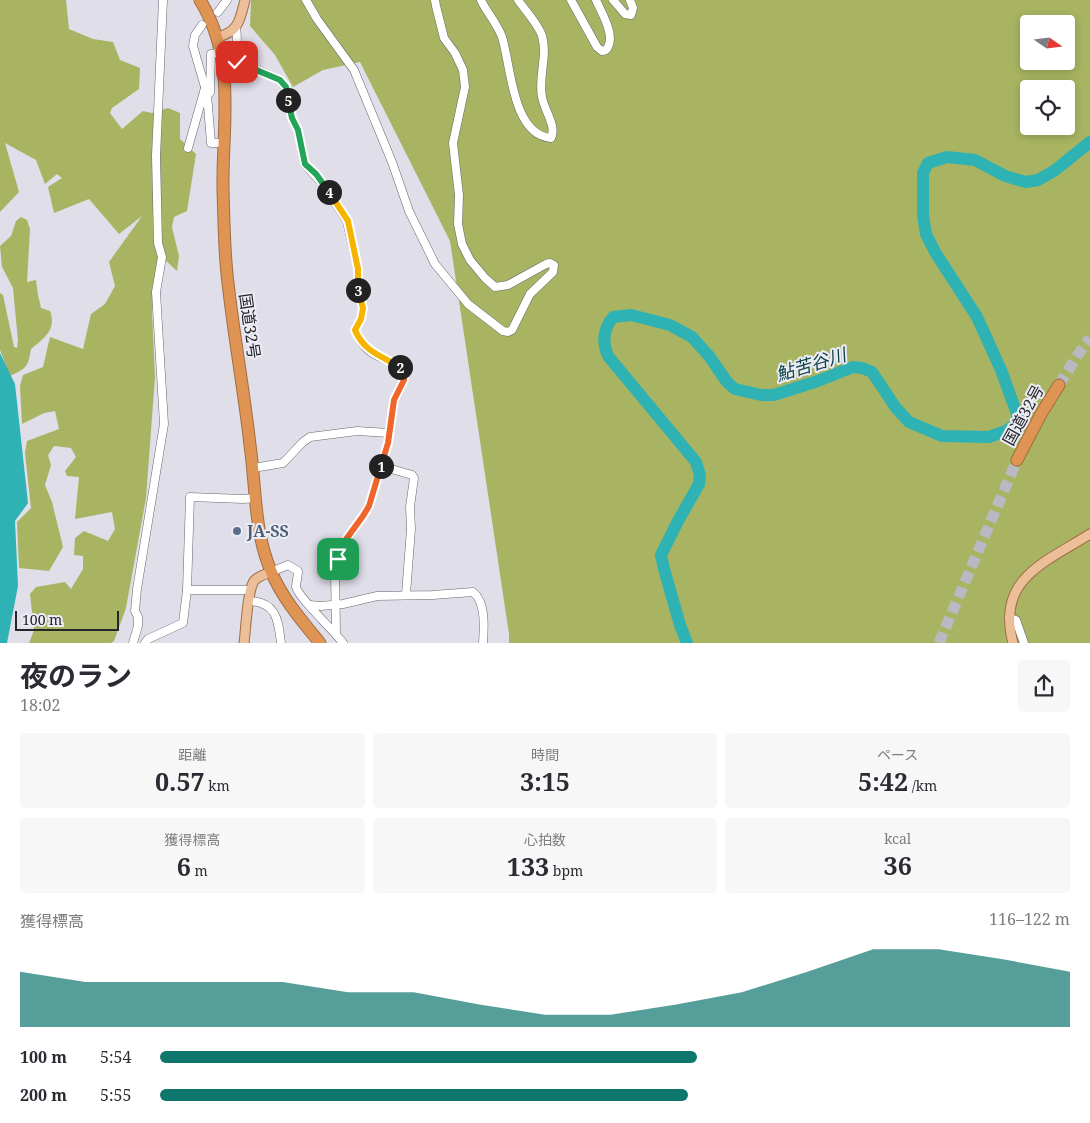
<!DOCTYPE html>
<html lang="ja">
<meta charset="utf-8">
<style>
:root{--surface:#fff;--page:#f7f7f7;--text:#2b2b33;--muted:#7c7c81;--accent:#0f766e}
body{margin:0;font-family:"Noto Serif","Noto Sans JP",serif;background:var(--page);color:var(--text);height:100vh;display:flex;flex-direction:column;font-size:19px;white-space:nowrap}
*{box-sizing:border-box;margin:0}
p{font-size:16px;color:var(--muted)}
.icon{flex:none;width:28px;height:28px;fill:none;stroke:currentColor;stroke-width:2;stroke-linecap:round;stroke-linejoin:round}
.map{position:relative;height:643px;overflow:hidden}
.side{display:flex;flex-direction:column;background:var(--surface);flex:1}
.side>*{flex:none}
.needle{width:32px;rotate:104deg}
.controls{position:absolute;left:1020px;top:15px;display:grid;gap:10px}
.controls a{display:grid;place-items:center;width:55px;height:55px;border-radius:5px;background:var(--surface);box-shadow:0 2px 8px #0003;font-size:25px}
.scale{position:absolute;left:15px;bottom:12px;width:104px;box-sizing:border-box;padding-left:5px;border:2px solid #26262a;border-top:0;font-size:14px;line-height:18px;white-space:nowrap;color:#26262a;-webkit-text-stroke:4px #ececf6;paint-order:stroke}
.pin{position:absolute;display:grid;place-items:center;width:42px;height:42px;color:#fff;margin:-21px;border-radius:10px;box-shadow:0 2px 8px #0006}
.km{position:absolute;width:25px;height:25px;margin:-12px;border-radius:50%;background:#222;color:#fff;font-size:14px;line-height:25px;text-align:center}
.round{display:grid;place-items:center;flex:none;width:52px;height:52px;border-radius:5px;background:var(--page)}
.head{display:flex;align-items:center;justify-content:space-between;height:85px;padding:0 20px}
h1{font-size:28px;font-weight:700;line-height:38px}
.figures{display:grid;grid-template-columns:repeat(3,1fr);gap:8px;height:85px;padding:5px 20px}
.figures div{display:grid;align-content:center;border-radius:5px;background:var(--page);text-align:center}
.figures b{font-size:25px;font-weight:700}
.figures small{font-size:14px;font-weight:400}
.figures p{font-size:14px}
.chart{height:140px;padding:10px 20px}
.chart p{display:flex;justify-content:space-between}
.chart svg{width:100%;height:90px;margin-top:5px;fill:var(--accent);opacity:.7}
ul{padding:0 20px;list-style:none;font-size:16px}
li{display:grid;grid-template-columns:80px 60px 1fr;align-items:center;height:38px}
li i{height:12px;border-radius:6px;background:var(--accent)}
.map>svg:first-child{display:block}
.forest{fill:#a8b462;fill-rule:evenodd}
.water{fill:#2fb2b3}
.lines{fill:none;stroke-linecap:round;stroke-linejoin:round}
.river{stroke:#2fb2b3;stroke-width:12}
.highway-tunnel{stroke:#bab9c3;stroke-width:11;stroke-dasharray:11 5.5;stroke-linecap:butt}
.minor-casing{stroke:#67666f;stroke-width:9}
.major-casing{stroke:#9f6e45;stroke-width:11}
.highway-casing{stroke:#9f6e45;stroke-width:13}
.minor{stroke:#fff;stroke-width:8}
.major{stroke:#ecbf98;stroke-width:9}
.highway{stroke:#e09453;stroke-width:11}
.split-1-casing{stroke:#fff;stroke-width:10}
.split-2-casing{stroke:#fff;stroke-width:10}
.split-3-casing{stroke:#fff;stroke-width:10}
.split-4-casing{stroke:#fff;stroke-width:10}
.split-5-casing{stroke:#fff;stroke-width:10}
.split-6-casing{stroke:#fff;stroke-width:10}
.split-1{stroke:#f0652b;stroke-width:6}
.split-2{stroke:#f0652b;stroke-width:6}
.split-3{stroke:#f5b400;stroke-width:6}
.split-4{stroke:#f5b400;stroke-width:6}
.split-5{stroke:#22a559;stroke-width:6}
.split-6{stroke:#22a559;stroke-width:6}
.service-dot{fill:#5c6f8a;stroke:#ececf6;stroke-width:2}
.labels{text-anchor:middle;stroke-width:4;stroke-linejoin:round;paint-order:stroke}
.street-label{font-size:16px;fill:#26262a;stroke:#ececf6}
.service-label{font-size:16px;font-weight:bold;fill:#4e5e75;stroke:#ececf6;text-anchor:start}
.water-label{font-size:18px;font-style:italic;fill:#0d4546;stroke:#ececf6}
</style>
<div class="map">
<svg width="1090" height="643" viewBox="0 0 1090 643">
<rect width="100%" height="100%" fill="#dfdee9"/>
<g class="forest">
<path d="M0 0H66L69 29 93 39 113 42 120 60 140 68 139 89 112 108 110 113 122 129 143 111 152 113 168 108 180 113V139L196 154 187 211 174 217 172 227 179 256 177 271 162 257 152 311 155 377 146 498 126 608 114 641 111 643H29L34 630 30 594 36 587 65 582 71 589 83 569V556L74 555 75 538 84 531 108 541 115 529 112 512 75 519 79 477 67 476 65 471 76 457 71 448 54 446 48 455 51 465 45 485 52 502 63 547 49 571 19 568 17 522 31 508 25 453 27 441 59 429 55 411 44 413 22 424 20 386 23 375 43 367 50 337 83 349 91 314 105 304 115 286 109 262 142 216 119 234 89 199 54 213 48 187 62 178 57 174 45 184 36 160 5 143 19 192 0 212Z"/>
<path d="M251 0H1090V643H509V634L450 241 360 62 323 70 293 87 275 55 250 26ZM1029 24H1066V61H1029ZM1029 89H1066V126H1029Z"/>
<path d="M21 217 27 220 30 229 27 282 36 280 38 295 41 308 50 311C57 330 44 338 31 349 28 367 27 368 10 376L0 350V293L3 295 14 347 17 348 18 341 13 288 2 267 0 246 11 236 16 221Z"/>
</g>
<path class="water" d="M0 353 15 384 28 503 15 521 18 586 7 643H0Z"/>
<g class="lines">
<path class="river" d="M687 643 680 625 664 569 661 555 678 521 699 484 700 475 696 462 608 356C602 342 603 329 613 317L631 315 670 325 692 337 709 356 727 382 735 389 761 395H774L818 381 853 367 862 368 872 372 896 408 909 422 942 436 989 437 1006 431 1016 424 1017 414 1001 370 977 317 935 252 926 234 923 215V173L928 163 947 157 975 160 1005 176 1026 182 1038 180 1054 171 1090 142"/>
<g class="highway-tunnel">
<path d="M1059 385 1077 356 1090 338"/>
<path d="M939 643 1017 460"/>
</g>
<defs>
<g id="minor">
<path d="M306 0 317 19 354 70 392 162 409 211 435 264 468 304 503 331 508 332 512 330 530 294 553 272 554 265 550 263 546 264 508 285 495 287 485 278 470 260 462 244 458 224 459 195 453 143 465 87 463 70 455 53 444 38 436 6 435 0"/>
<path d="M481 0C487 13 497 23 502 37 511 65 512 135 551 138 557 126 544 110 542 97 538 76 548 56 542 36 539 25 525 10 518 0"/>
<path d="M571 0 597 47 602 51 606 50C617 37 602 14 596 0"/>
<path d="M613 0 625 14 631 15 633 8 630 0"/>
<path d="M218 12 227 0"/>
<path d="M202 25 195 35 193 46 207 94 211 143H225"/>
<path d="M236 27C238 39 236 50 237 61L280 80 285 87 292 118 298 130 305 165 324 185 347 221 358 269 357 287 363 308 361 319 355 330C358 338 365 348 371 352 383 360 396 361 405 373L404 380 394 401 388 443 369 506 363 516 344 542 338 559 335 572 336 632"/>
<path d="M208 94 210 93 211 54 222 52"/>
<path d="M188 148 205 88"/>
<path d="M381 466 412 475 414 478 410 507 411 529 406 594"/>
<path d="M253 468 283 463 303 442 310 437 357 431 389 433"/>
<path d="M271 572 288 565 298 571C298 576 296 583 296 587 298 597 335 632 343 643"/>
<path d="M187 590 190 497 243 499 256 498"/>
<path d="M249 601C277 602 278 620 281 643"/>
<path d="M310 605 321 606 343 604 377 596 433 595 473 592C486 602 484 628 483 643"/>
<path d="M1009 618 1016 620 1024 643"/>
<path d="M133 643 138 626V617L135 611 137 589 164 424 156 292 162 257 158 243 156 156 163 0"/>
<path d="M145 643 148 639 183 623 187 590H250"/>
</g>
<g id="major">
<path d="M218 37C239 32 240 19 245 0"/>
<path d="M244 643C246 629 247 592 254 581 258 576 266 574 271 572"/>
<path d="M1013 643C996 579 1044 563 1090 534"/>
</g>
<g id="highway">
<path d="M200 0C237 60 222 123 223 189 224 220 224 252 228 283 234 337 244 391 250 445 256 487 254 532 271 571 282 598 302 621 320 643"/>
<path d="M1017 460 1041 414 1059 385"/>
</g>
</defs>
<use href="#minor" class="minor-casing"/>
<use href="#major" class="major-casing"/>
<use href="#highway" class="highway-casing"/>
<use href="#minor" class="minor"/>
<use href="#major" class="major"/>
<use href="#highway" class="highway"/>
</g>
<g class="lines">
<defs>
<path id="split-1" d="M338 559 344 542 363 516 369 506 381 466"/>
<path id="split-2" d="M381 466 388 443 394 400 404 380V373L400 367"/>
<path id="split-3" d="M358 290 363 308 361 319 355 330C364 352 382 356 400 367"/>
<path id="split-4" d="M329 192 348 221 358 269V290"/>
<path id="split-5" d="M288 100 292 118 298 130 305 164 316 174 329 192"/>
<path id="split-6" d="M237 62 280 80 286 87 288 100"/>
</defs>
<use href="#split-1" class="split-1-casing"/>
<use href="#split-2" class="split-2-casing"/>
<use href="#split-3" class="split-3-casing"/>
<use href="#split-4" class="split-4-casing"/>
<use href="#split-5" class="split-5-casing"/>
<use href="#split-6" class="split-6-casing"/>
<use href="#split-1" class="split-1"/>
<use href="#split-2" class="split-2"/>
<use href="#split-3" class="split-3"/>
<use href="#split-4" class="split-4"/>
<use href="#split-5" class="split-5"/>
<use href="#split-6" class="split-6"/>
</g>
<circle class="service-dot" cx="237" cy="531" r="5"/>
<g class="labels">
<g class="street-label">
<text transform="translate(250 326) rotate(82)" y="6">国道32号</text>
<text transform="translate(1023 415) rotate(-61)" y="6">国道32号</text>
</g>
<g class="service-label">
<text x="247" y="537">JA-SS</text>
</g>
<g class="water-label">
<text transform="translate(811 365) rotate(-17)" y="6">鮎苦谷川</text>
</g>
</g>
</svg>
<div class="controls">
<a><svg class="needle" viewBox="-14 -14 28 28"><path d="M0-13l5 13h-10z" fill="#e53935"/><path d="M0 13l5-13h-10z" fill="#7c7c81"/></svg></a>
<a><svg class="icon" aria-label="locate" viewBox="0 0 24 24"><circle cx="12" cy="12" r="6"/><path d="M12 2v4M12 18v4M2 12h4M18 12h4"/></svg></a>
</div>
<div class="scale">100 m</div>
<div class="pin" style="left:338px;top:559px;background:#1e9e55"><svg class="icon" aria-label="arrive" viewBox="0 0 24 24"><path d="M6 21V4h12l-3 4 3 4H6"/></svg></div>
<div class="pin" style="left:237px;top:62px;background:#d93025"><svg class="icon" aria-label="check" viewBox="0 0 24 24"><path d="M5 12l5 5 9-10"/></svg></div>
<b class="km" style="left:381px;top:466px">1</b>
<b class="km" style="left:400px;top:367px">2</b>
<b class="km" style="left:358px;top:290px">3</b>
<b class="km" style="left:329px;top:192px">4</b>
<b class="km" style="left:288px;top:100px">5</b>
</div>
<section class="side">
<div class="head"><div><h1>夜のラン</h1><p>18:02</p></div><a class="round"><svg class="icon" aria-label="share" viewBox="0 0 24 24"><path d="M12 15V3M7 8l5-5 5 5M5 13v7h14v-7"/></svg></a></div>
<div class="figures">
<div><p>距離</p><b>0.57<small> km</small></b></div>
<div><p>時間</p><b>3:15</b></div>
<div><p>ペース</p><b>5:42<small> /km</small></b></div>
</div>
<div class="figures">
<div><p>獲得標高</p><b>6<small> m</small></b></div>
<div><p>心拍数</p><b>133<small> bpm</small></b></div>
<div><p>kcal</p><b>36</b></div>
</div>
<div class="chart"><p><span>獲得標高</span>116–122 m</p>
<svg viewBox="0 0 160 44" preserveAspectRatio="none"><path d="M0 44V17L10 22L20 22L30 22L40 22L50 27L60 27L70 33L80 38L90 38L100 33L110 27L120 17L130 6L140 6L150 11L160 17V44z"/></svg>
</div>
<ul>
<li><b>100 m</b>5:54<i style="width:59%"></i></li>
<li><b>200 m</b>5:55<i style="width:58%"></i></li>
</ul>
</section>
